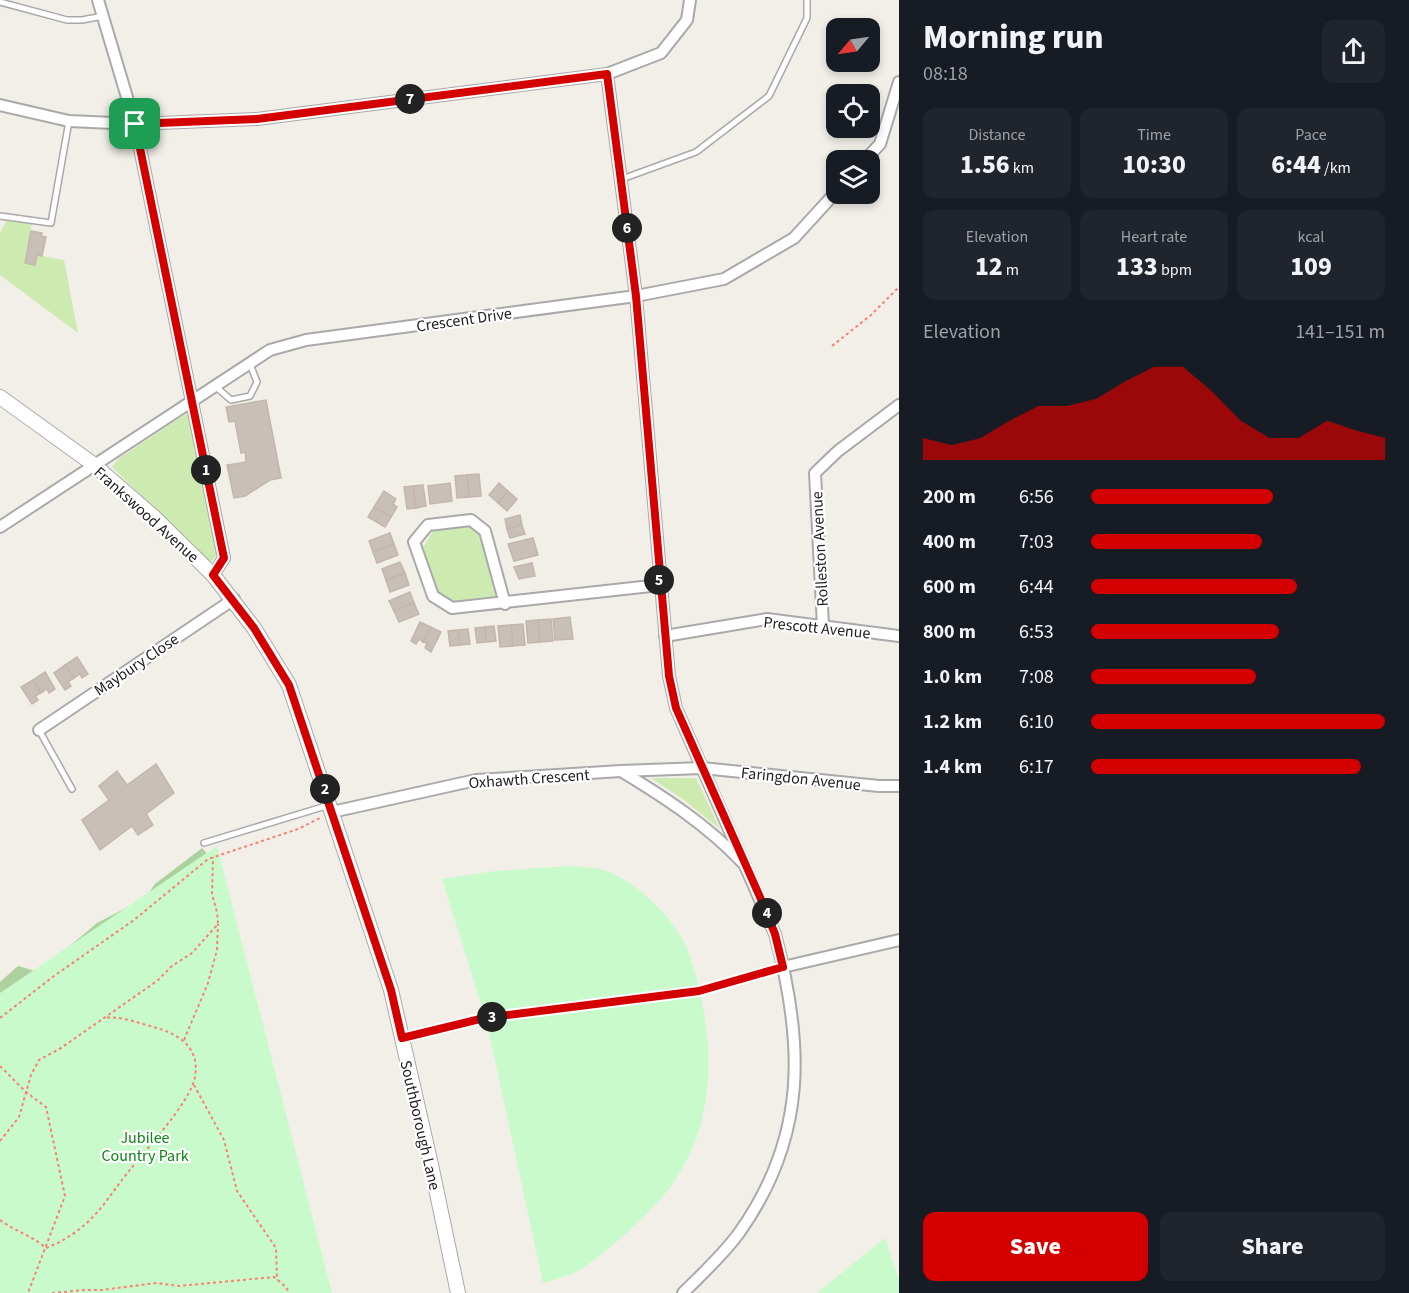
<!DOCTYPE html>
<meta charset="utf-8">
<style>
:root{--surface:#171b24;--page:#20242c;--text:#f1f3f6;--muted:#9ea1a6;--accent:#d40000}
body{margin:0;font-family:"Source Sans 3",sans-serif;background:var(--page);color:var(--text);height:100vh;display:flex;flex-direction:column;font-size:22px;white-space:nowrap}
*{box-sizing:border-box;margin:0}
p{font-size:20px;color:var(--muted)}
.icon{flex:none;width:33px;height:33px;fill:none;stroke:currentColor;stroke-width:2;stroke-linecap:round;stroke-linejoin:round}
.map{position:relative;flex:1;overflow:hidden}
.drawer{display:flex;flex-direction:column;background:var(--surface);width:510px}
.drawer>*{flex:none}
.needle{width:39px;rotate:241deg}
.buttons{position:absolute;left:826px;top:18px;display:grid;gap:12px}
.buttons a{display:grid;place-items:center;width:54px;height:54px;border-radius:12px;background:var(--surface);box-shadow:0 3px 9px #0003;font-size:30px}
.pin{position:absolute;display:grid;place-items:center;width:51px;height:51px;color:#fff;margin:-26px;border-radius:12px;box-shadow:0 3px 9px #0006}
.km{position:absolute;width:30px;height:30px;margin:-15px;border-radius:50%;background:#222;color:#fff;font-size:16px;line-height:30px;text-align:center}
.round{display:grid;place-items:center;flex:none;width:63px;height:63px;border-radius:12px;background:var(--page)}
.headline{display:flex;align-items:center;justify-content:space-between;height:102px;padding:0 24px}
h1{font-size:33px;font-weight:800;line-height:45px}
.figures{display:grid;grid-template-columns:repeat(3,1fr);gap:9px;height:102px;padding:6px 24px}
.figures div{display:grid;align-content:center;border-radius:12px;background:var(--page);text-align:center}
.figures b{font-size:26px;font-weight:800}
.figures small{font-size:16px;font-weight:400}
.figures p{font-size:16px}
.chart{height:168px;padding:12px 24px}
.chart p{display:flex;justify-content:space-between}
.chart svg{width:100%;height:108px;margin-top:6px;fill:var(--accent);opacity:.7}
.button{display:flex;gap:12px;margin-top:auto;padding:12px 24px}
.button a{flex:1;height:69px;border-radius:12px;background:var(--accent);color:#fff;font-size:24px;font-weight:800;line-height:69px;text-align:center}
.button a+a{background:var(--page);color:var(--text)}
ul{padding:0 24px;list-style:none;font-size:20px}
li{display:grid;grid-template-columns:96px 72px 1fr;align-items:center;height:45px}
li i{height:15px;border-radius:8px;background:var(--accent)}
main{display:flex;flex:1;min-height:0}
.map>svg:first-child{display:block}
.grass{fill:#cdebb0}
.forest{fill:#add19e}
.park{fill:#c8facc}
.building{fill:#c7bfb8;stroke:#c4b6ab;stroke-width:1.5}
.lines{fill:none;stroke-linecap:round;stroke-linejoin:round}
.service-casing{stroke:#a9a9a9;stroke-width:8}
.minor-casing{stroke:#a9a9a9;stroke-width:14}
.tertiary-casing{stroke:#a9a9a9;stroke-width:16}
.path{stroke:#fa8072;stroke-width:2;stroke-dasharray:3 3;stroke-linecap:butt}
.service{stroke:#fff;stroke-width:5}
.minor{stroke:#fff;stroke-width:10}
.tertiary{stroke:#fff;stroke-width:14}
.route-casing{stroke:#fff;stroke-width:12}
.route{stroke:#d40000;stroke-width:8}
.labels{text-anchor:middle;stroke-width:4.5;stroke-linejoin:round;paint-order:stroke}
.street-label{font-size:16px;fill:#222;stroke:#fff}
.park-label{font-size:16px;fill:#0c8416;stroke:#fff}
</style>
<main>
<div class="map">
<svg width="899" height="1293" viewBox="0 0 899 1293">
<rect width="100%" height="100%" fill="#f2efe9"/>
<g class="grass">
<path d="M6 221 32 224 25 263 35 265 37 255 64 260 78 333 0 275V233Z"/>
<path d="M191 412 217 555 210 563 112 467 118 459 181 417Z"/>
<path d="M472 526 483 537 497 597 454 602 438 591 422 549 433 531Z"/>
<path d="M651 778H696L720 829 684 800Z"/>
</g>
<path class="forest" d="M202 848 209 856 0 1011V982L18 966 39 972 97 923 145 898 155 884Z"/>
<g class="park">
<path d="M217 846 332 1293H0V993Z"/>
<path d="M570 866C583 867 594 867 606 871 635 880 673 918 685 944 689 952 691 962 694 970 710 1023 715 1083 697 1136 692 1152 681 1171 672 1185 653 1210 602 1259 574 1273 564 1277 553 1280 543 1283L487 1023 442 879 495 871Z"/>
<path d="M885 1238 899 1280V1293H817Z"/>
</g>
<g class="building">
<path d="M31 231 42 233 41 236 46 237 42 256 37 255 35 265 25 263Z"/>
<path d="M266 400 281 478 270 480 245 496 234 498 227 465 246 462 245 452 241 453 235 421 229 422 226 407Z"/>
<path d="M479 474 481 496 469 497 467 475Z"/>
<path d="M467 475 469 497 457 498 455 476Z"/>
<path d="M450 483 452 501 430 504 428 486Z"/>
<path d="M499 483 508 491 498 503 489 495Z"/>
<path d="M423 485 426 506 416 508 413 486Z"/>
<path d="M413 486 416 508 407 509 404 487Z"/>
<path d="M384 491 396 499 393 504 397 507 391 517 374 507Z"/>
<path d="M508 491 517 499 507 511 498 503Z"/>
<path d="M374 507 391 517 385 527 368 517Z"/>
<path d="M520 515 522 525 507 529 505 519Z"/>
<path d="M522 525 525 534 510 538 507 529Z"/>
<path d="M390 533 394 544 373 552 369 541Z"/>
<path d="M533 538 538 555 514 561 508 544Z"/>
<path d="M394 544 398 555 377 563 373 552Z"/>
<path d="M400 562 405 573 386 580 382 569Z"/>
<path d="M532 563 535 576 519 579 514 567Z"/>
<path d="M405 573 409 585 390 592 386 580Z"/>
<path d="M410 592 414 603 394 611 389 601Z"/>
<path d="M414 603 419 614 399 622 394 611Z"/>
<path d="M570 617 573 639 555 640 553 619Z"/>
<path d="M551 619 553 641 540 642 538 620Z"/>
<path d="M538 620 540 642 528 643 526 621Z"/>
<path d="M420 622 431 627 423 642 419 639 416 644 411 641Z"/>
<path d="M523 624 525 645 513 646 511 625Z"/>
<path d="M511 625 513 646 500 647 498 626Z"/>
<path d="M494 626 496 641 486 642 485 627Z"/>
<path d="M431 627 441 632 431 652 425 648 427 643 423 642Z"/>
<path d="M485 627 486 642 477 643 475 628Z"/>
<path d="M468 629 470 644 460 645 458 630Z"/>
<path d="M458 630 460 645 450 646 448 631Z"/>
<path d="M77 657 88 674 82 678 80 674 74 678 65 665Z"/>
<path d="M65 665 74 678 68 682 71 686 65 690 54 673Z"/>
<path d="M45 672 55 689 49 693 47 689 41 693 33 680Z"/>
<path d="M33 680 41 693 35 696 38 700 32 704 21 687Z"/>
<path d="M156 764 174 793 146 814 153 825 138 835 132 826 100 850 82 820 109 800 99 786 117 771 127 785Z"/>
</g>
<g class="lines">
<defs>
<g id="service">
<path d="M0 2 67 20H82L103 16"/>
<path d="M622 179 696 152 769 96 807 18V0"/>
<path d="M0 216 51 223 69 121"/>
<path d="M215 386 231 400 250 396 257 382 250 364"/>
<path d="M39 730 72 789"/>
<path d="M204 843 329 805"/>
</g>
<g id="minor">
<path d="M98 0 135 124 224 558 213 575"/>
<path d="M607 74 636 296 669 676 676 708 775 934C804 1043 808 1136 739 1233 723 1255 702 1274 683 1293"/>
<path d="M0 105 69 121 135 124 257 119 607 74 661 53 687 20 690 0"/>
<path d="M865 160 880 144 899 82"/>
<path d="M0 527 270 350 306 340 636 296 724 279 794 238 837 191"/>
<path d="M505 604 485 531 471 520 428 525 414 542 433 596 452 608 660 585"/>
<path d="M823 626 815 473 838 451 899 405"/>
<path d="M665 636 767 619 899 636"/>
<path d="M39 730 234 599"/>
<path d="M621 771C664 797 707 825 742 862"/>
<path d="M332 812 476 780 621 771 702 768 879 786H899"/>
<path d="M783 967 899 940"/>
</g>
<path id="tertiary" d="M0 397 93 464 154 517 213 575 254 628 289 685 391 990 430 1160 458 1293"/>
</defs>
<use href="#service" class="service-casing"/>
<use href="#minor" class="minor-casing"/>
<use href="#tertiary" class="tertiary-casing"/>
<g class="path">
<path d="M832 346 871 315 899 287"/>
<path d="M0 1018 54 976 134 920 208 859 298 829 322 817"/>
<path d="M413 1035 484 1018 699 991 773 970"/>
<path d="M184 1040 208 983 217 950 218 924"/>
<path d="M0 1066 26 1092 46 1107 65 1196 28 1293"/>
<path d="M194 1085 224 1140 237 1191 276 1248 277 1280"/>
<path d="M0 1141 19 1117 31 1075 39 1060 61 1048 157 981 172 966 192 953 218 924 217 912 212 894 213 857"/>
<path d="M0 1220C15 1231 32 1236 46 1248 59 1243 71 1236 82 1227 101 1212 114 1189 129 1171 146 1149 190 1103 195 1077 200 1049 181 1035 157 1028 142 1024 118 1015 104 1018"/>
<path d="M52 1293 85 1290H102L156 1283 179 1286 274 1277 286 1287 289 1293"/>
</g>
<use href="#service" class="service"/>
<use href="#minor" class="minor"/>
<use href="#tertiary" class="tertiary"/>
</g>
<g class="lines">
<defs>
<path id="route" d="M607 74 636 296 669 676 676 708 760 897 775 934 783 967 699 991 484 1018 402 1038 391 990 289 685 254 628 213 575 224 558 135 124 257 119Z"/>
</defs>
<use href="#route" class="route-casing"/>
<use href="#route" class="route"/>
</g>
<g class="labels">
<g class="street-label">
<text transform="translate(464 319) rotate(-8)" y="6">Crescent Drive</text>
<text transform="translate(147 514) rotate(42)" y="6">Frankswood Avenue</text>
<text transform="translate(819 549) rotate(-93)" y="6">Rolleston Avenue</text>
<text transform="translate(817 627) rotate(6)" y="6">Prescott Avenue</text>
<text transform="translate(136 664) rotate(-34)" y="6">Maybury Close</text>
<text transform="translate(529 778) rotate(-4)" y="6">Oxhawth Crescent</text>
<text transform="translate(801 778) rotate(6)" y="6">Faringdon Avenue</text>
<text transform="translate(421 1125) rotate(77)" y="6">Southborough Lane</text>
</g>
<g class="park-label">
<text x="145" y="1143">Jubilee<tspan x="145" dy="18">Country Park</tspan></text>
</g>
</g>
</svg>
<div class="buttons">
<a><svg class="needle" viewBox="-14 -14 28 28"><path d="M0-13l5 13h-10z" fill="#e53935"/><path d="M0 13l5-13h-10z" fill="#9ea1a6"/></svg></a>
<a><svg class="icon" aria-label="locate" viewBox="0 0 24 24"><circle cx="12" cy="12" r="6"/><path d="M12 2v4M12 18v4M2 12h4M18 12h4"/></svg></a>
<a><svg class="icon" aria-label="layers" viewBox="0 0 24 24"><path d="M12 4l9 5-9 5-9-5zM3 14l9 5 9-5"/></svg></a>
</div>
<div class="pin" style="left:135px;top:124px;background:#1e9e55"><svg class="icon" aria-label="arrive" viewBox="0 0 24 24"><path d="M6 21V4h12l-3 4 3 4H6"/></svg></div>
<b class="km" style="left:206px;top:470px">1</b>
<b class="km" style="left:325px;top:789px">2</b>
<b class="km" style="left:492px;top:1017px">3</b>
<b class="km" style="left:767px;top:913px">4</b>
<b class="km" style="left:659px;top:580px">5</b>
<b class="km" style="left:627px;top:228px">6</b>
<b class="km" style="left:410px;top:99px">7</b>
</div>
<section class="drawer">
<div class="headline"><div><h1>Morning run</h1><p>08:18</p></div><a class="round"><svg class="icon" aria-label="share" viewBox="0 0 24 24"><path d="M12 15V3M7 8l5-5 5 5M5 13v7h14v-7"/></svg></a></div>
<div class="figures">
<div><p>Distance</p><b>1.56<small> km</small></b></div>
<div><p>Time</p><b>10:30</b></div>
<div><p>Pace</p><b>6:44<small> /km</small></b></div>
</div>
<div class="figures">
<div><p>Elevation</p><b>12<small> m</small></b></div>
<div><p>Heart rate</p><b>133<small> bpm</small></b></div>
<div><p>kcal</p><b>109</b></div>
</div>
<div class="chart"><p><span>Elevation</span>141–151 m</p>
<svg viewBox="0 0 160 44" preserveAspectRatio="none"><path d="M0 44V35L10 38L20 35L30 28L40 22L50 22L60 19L70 12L80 6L90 6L100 16L110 28L120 35L130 35L140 28L150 32L160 35V44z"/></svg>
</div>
<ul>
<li><b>200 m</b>6:56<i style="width:62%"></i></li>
<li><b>400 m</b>7:03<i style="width:58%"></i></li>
<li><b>600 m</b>6:44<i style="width:70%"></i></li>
<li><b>800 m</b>6:53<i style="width:64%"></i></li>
<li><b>1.0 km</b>7:08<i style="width:56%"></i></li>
<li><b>1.2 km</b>6:10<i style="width:100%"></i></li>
<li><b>1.4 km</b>6:17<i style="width:92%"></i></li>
</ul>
<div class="button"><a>Save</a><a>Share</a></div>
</section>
</main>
